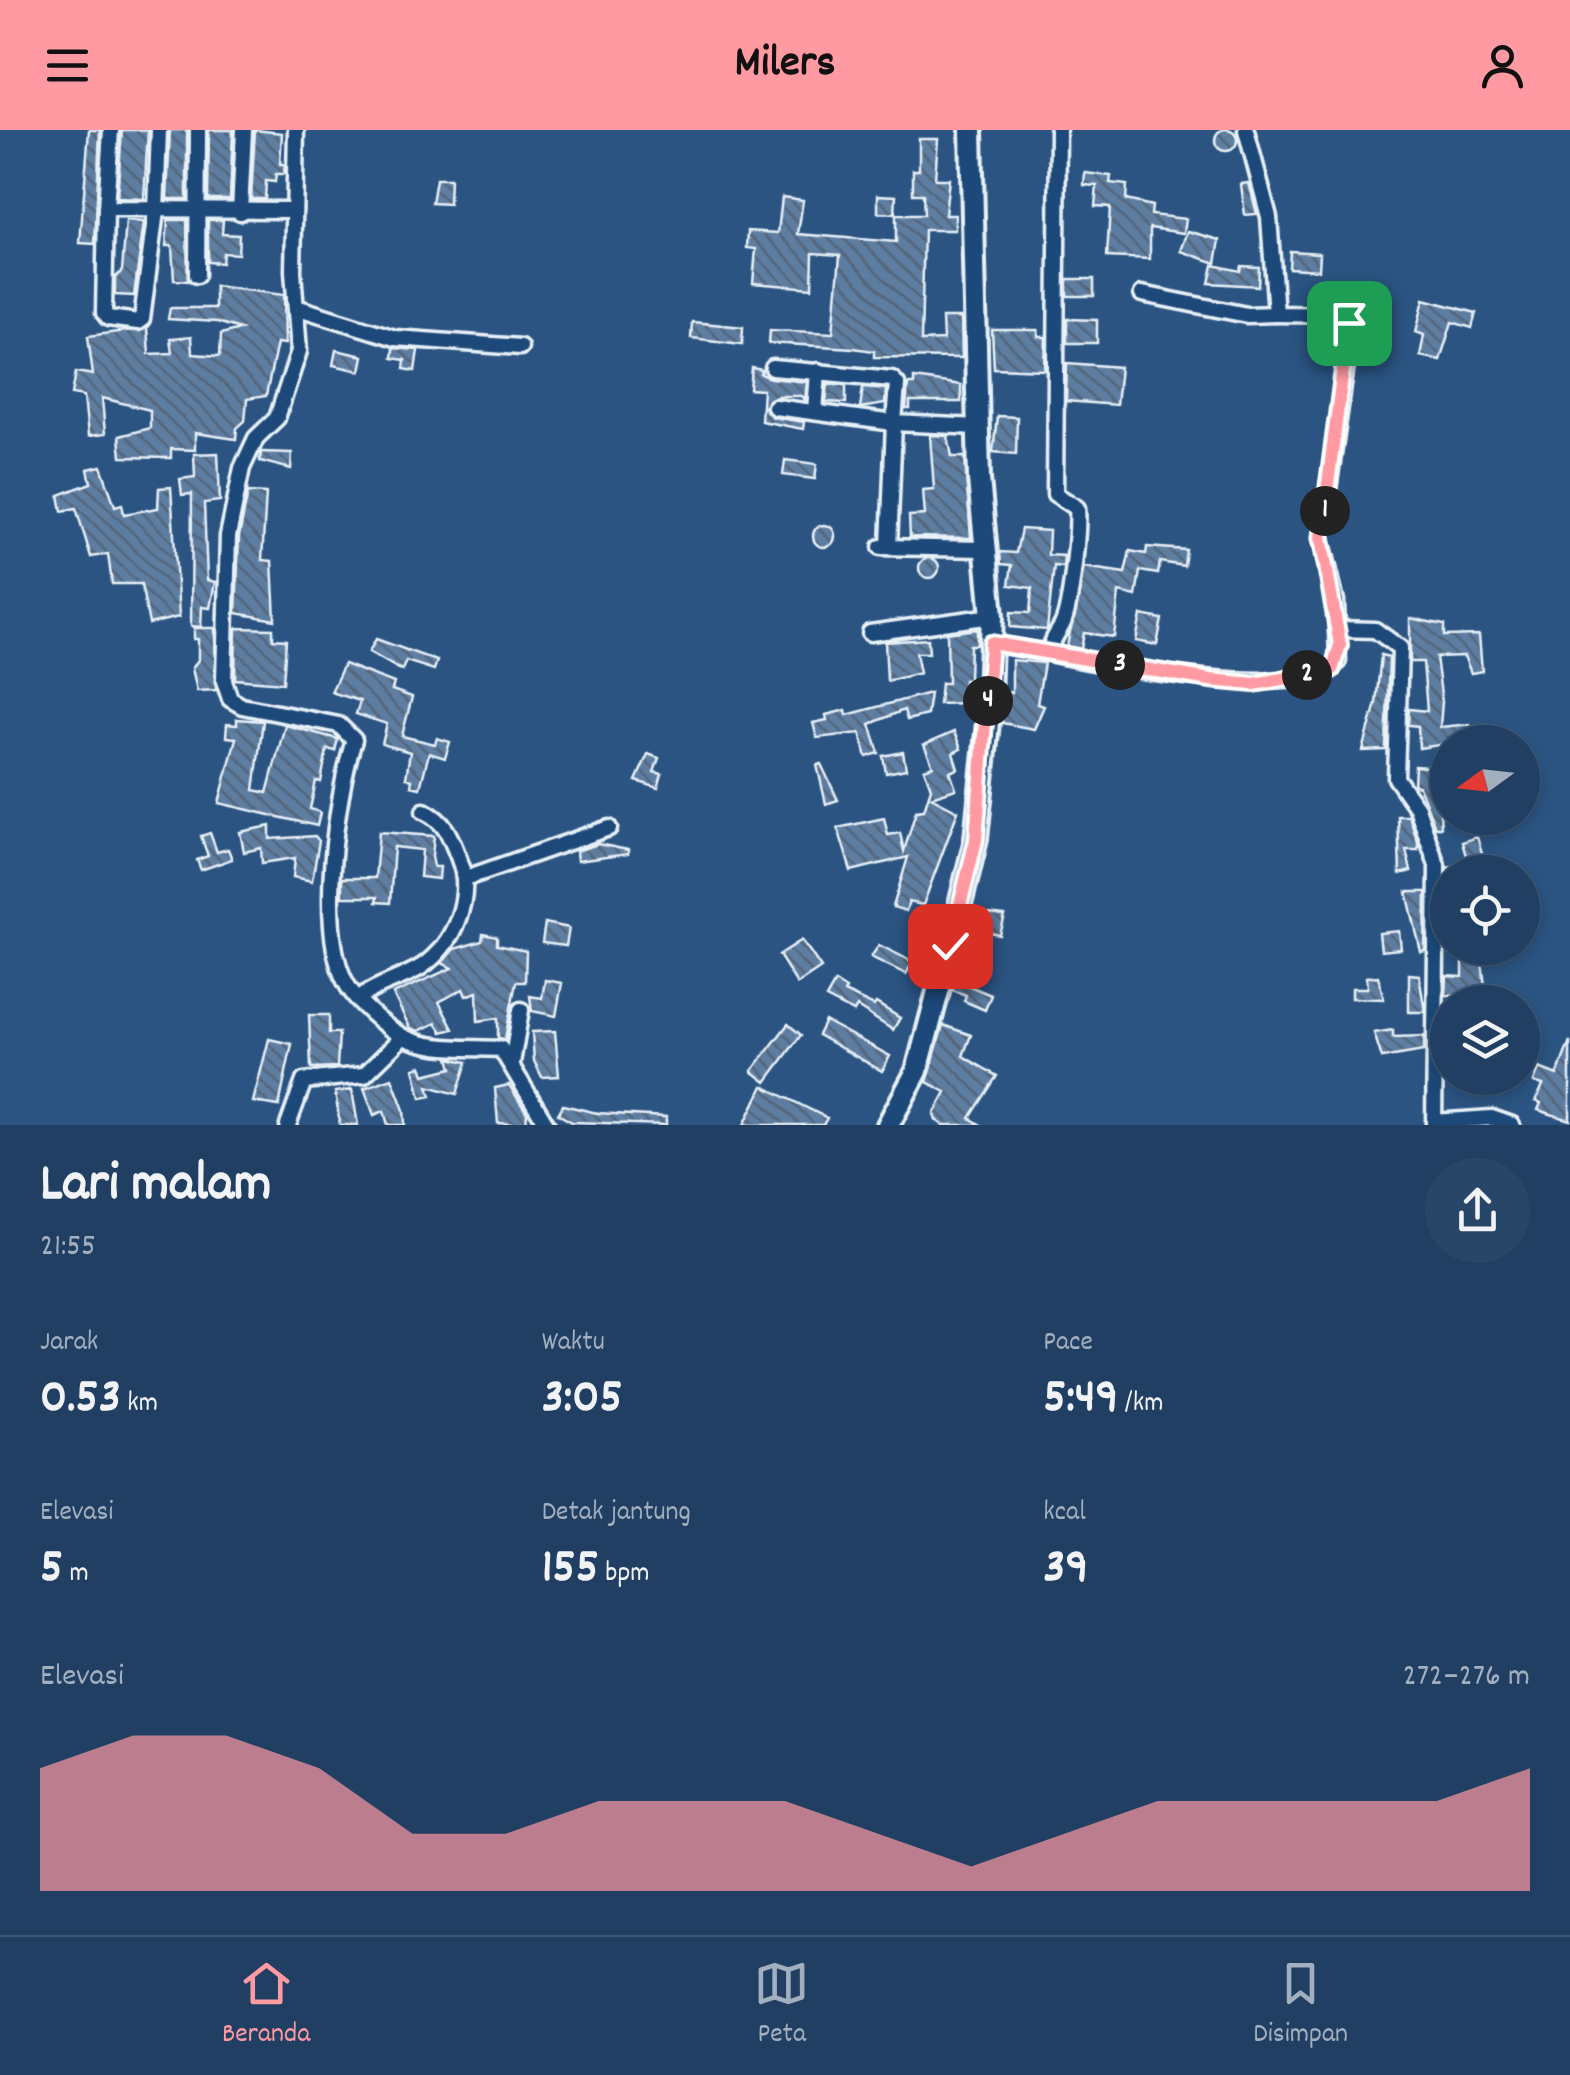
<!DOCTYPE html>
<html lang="id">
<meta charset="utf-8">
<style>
:root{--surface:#203f62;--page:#284668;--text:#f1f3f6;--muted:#a2afbe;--line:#3d5877;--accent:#ff9aa2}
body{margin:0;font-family:Dekko,sans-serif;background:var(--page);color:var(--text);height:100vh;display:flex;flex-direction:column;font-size:38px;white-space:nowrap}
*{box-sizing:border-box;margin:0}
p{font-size:32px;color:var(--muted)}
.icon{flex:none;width:55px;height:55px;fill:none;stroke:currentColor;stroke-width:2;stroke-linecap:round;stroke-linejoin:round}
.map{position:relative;height:995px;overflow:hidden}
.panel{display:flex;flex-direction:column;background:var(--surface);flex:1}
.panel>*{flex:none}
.needle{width:65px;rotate:255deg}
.controls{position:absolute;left:1430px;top:595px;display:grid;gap:20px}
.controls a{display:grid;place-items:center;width:110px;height:110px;border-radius:50%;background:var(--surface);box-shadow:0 5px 15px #0003,0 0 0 2px var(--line);font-size:50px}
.pin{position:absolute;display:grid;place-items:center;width:85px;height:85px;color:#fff;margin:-42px;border-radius:20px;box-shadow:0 5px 15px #0006}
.km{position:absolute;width:50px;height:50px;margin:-25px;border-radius:50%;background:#222;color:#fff;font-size:28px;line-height:50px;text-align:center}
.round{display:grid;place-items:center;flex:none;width:105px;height:105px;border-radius:52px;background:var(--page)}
.summary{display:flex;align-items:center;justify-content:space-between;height:170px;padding:0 40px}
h1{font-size:55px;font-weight:700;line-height:75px}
.stats{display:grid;grid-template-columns:repeat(3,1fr);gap:15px;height:170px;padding:10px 40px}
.stats div{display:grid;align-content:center}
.stats b{font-size:50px;font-weight:700}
.stats small{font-size:28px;font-weight:400}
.stats p{font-size:28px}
.chart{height:280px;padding:20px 40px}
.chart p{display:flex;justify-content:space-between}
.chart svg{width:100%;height:180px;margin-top:10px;fill:var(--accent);opacity:.7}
header{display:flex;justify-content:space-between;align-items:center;height:130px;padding:0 40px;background:var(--accent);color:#111;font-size:45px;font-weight:700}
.menu{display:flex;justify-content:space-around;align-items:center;height:140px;border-top:2px solid var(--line);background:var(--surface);font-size:28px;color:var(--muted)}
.menu a{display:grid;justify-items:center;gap:5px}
.menu .selected{color:var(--accent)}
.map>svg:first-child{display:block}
.building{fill:url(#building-back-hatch);stroke:#e8f1f8;stroke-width:2.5}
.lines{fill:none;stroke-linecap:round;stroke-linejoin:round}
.street-casing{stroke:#e8f1f8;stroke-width:21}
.secondary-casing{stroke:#e8f1f8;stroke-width:28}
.street{stroke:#1f4a7a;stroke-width:14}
.secondary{stroke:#1f4a7a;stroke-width:20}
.route-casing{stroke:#fff;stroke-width:20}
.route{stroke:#ff9aa2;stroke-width:12}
</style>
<header><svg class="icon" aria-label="menu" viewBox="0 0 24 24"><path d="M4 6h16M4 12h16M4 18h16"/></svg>Milers<svg class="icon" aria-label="person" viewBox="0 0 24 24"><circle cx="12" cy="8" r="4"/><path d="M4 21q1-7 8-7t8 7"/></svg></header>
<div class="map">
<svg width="1570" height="995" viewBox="0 0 1570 995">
<defs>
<pattern id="building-back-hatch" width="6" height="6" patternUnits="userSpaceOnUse" patternTransform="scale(2.5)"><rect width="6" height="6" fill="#5d7da1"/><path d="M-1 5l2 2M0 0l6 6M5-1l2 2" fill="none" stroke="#53657a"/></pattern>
</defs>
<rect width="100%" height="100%" fill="#2b5482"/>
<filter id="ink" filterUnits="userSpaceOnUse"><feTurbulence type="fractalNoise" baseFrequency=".01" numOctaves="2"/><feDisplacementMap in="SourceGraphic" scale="20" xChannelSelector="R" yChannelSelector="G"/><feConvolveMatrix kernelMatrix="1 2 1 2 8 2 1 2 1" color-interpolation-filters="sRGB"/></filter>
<g filter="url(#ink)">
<g class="building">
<circle cx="1226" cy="10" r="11"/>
<path d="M89 0H100L95 114 80 113Z"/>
<path d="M122 0H148L144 69 117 68Z"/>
<path d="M170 0H187V69H167Z"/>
<path d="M209 0H233L230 69H208Z"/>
<path d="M255 0 282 3 280 34H285L284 44H276L275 52 266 51 265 69H251Z"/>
<path d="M919 9H938L935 49H949L945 85H955V100H924L921 211 943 210 942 188H961L962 228 874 227V221L853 218 769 213 770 200 833 203 840 125 813 123 812 158 753 153 756 119 747 118 748 101 778 103 782 67 803 70 798 104 896 112V85H924L923 64H913V40H919Z"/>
<path d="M1085 43 1111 46 1110 53 1127 55 1126 70 1152 76 1151 85 1186 89 1184 103 1150 98V129L1107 127 1110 77 1095 76 1097 56 1084 55Z"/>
<path d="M436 49H450L449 74 432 73Z"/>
<path d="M1249 53 1257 84 1245 85 1241 54Z"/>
<path d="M878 65 896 66 895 84 878 83Z"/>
<path d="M168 90H187L188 151 174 150 172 116H166Z"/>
<path d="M208 90H223L222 104 239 105 238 124 223 123 222 133 208 132Z"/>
<path d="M126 91 144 92 134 166 115 165V148L122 141Z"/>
<path d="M1188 101 1220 110 1216 133 1181 121Z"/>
<path d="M1290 121 1320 123 1319 140 1289 138Z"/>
<path d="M1213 135 1240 141 1241 136 1259 137 1258 156 1209 153Z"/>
<rect x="1067" y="149" width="27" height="17"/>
<path d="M215 156 284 165 285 214 277 213 266 266 247 269 245 291 237 298 236 309 195 303V320L171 319V328L121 327 119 306 150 298V280L102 268 105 304 88 306 84 266 72 264 76 242 93 245 88 206 147 198 149 224 172 223 170 209 191 207 192 224 220 226 221 204 240 199 217 192 168 189 170 178H215Z"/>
<path d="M1424 169 1476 183 1472 198 1452 192 1440 230 1420 226 1424 205 1416 202Z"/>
<path d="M1067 189 1097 190V213H1067Z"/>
<path d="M692 192 743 197 742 214 691 208Z"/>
<path d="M992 200H1038V207H1046L1045 240 994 238Z"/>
<path d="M393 218 418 220 415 241 404 239 405 230 392 228Z"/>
<path d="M336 220 363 226 360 241 333 235Z"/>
<path d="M1067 233 1120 237 1116 275 1066 271Z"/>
<path d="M752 238 762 240 761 244 771 248 807 252 805 270 802 266H778L764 277 773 287 804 292 803 299 761 291 763 260 750 259Z"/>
<path d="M914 248 961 255V272H910V279H906L908 254H914Z"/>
<path d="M828 254 846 255V273L826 272Z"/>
<path d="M863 257 886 259 885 274 860 278Z"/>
<path d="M997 286 1017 287 1016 324 993 322Z"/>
<path d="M930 305 948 306 952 327H965L971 408 910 407 909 386 925 385 923 360 934 359Z"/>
<path d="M261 322 292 323 291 339 260 331Z"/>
<path d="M218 323 220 371 204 373 207 450 215 452 210 478 202 477 201 497 191 496 192 364 182 365 180 349 195 347 194 324Z"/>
<path d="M785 330 817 334 815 349 783 345Z"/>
<path d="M101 336 115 376 122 374 124 384 158 378 159 358 171 357 179 487 149 494 141 454H112L108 424 91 427 76 378 62 381 59 365 91 353 88 339Z"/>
<path d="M248 362 266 363 262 430 272 431 275 490 236 483 239 407Z"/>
<circle cx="824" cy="406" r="11"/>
<path d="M1021 399 1049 401 1048 425 1064 426 1063 437 1054 436 1047 500 1010 497 1011 482 1030 483 1032 458 1009 455 1012 435 1001 434 1000 422 1016 423Z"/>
<path d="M1147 417 1186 420 1184 436 1160 432 1158 444 1140 441 1136 466 1119 462 1114 507 1084 503 1081 519 1067 516 1084 437 1125 443 1130 421 1146 424Z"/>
<circle cx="929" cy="438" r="10"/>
<path d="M1141 485 1162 489 1157 515 1136 511Z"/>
<path d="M1410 488 1444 495V506L1479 505 1482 541 1471 543 1464 526 1436 527 1442 572 1440 597 1470 594 1472 610 1419 618 1418 596 1408 595 1409 579 1427 581 1423 532H1410Z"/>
<path d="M194 498H215L216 560 197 561 192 538 198 530V509H194Z"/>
<path d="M236 498 273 499V509L286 510 283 553 235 549Z"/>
<path d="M977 499V515H970L969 550H964L965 573 939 574 941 553H948L947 503Z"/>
<path d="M376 509 437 531 434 540 406 531 402 540 397 538 369 522Z"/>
<path d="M928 509 929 523H916L920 543 887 551 885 512Z"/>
<path d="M1381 525 1389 527 1386 620 1363 621 1376 573Z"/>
<path d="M1012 530 1044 533 1037 574 1044 576 1034 599 1002 593 1003 561 1012 563Z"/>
<path d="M344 534 394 553 392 560 412 567 402 606 435 614 437 608 450 612 445 628 429 623 420 658 411 656 412 650 406 648 410 622 382 614 387 594 356 584 360 571 331 562Z"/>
<path d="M930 563 927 585 907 590 904 580 870 594 879 623 867 627 860 603 817 608 813 593 827 590 826 585 846 580 847 585Z"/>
<path d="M237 589 263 591 254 660 267 663 285 595 338 609 335 621 327 619 321 652 316 651 310 679 320 682 317 696 219 673 236 608 226 607 227 594 237 595Z"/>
<path d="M954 602 961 619 953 623 958 639 950 642 956 659 931 667 958 681 923 775 909 772 906 781 893 777 908 727 851 741 838 698 884 688 888 705 900 703 904 721 916 681 924 680 931 658 924 639 933 636 924 615Z"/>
<path d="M903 622 906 639 886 643 883 626Z"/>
<path d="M648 624 659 628 654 642 662 644 658 658 636 651Z"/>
<path d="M821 634 838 670 826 674 817 635Z"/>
<path d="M1415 636 1437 638 1441 697H1435L1419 656 1414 655Z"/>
<path d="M1398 686H1409L1418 712V720H1406L1411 741 1400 744Z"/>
<path d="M270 696V709L315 706 319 711 312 751 293 747 295 728 262 733 261 718 244 722 240 702Z"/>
<path d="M379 702 434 706 432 726 434 737H440L439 749 420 747 422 720 394 717 390 773 376 772 377 767H342V748H375Z"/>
<path d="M210 703 217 722 228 719 232 729 201 740 197 730 208 726 201 706Z"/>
<path d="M1477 707 1483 727 1477 728 1480 742H1448V737L1468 733 1462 712Z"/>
<path d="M598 714 628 720V724L577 731 576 721Z"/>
<path d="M1407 762H1426L1425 821 1421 822Z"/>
<path d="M972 782 1005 786 1000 805 990 803 986 821 964 817Z"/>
<path d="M545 793 569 798 566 816 542 813Z"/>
<path d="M1399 801 1401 819 1381 821 1379 803Z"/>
<path d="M483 804 497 807V815L526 821 525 852H516L505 909 498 908V888L478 891 477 862 466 866 463 859 439 872 453 899 442 902 436 893 419 901 410 898 393 864 452 838 442 833 454 819 482 811Z"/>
<path d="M802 810 821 838 797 854 779 825Z"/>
<path d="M879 815 913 832 906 844 871 827Z"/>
<path d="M1463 831 1482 832 1487 872H1473V866L1446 865 1447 846 1463 847Z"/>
<path d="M1409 844 1419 845 1425 882H1409Z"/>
<path d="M1378 846 1384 869 1352 868V858H1368L1367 847Z"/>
<path d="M545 850 562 853 556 886 532 881 530 866 542 868Z"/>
<path d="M955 850 991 865 985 880 964 871 966 865 952 860Z"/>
<path d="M835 852 846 859 844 862 874 876 876 873 900 888 893 900 857 877 854 882 826 868Z"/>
<path d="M309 885H329V903H339L337 937 311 938Z"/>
<path d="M825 891 890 926 882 941 818 905Z"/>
<path d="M788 894 801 905 766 952 752 941Z"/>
<path d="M943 895 971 905 963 926 997 946 970 988 981 995H943L936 990 934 984 946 962 927 952Z"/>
<path d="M1393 900V907L1424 906V921L1382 928 1374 903Z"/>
<path d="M555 901 559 946 542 947 534 931 532 902Z"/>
<path d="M269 909 292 914 279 976 253 972Z"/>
<path d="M1570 911V990L1538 980 1541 973 1536 971 1543 955 1534 952 1539 938 1557 945Z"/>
<path d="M449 928 467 932 457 964 428 956 431 966 421 968 414 938 421 936 424 945 452 938Z"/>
<path d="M392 948 404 980 405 995H388L384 981 374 985 364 958Z"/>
<path d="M509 955 527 983 526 995 498 993 495 958Z"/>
<path d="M763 956 827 988 823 995H744Z"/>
<path d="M352 960 358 995H340L335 962Z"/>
<path d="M563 975 597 983 666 987V995L572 992 558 984Z"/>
</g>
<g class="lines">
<defs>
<g id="street">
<path d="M111 0 106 79 293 80"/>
<path d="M296 0 293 141 299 221 277 288 256 308 242 338 228 406 224 551 230 569 242 576 339 595 354 610C336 667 317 800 346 853 355 871 384 896 402 906 429 921 470 917 501 919L547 995"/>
<path d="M106 79 104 183 108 188 138 192 142 189 156 81 159 0"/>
<path d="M240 82 244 0"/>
<path d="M197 145 198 0"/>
<path d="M1142 164 1247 185 1276 184"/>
<path d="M299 178 395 208 520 217"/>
<path d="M773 238 892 249 897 254 894 293 978 297"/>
<path d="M775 277 894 293 889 417"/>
<path d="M815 282 818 241"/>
<path d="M881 417 984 419"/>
<path d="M1338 499 1375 500 1400 518 1396 648 1417 678 1437 735 1434 995"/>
<path d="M870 503 992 486"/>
<path d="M991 513 1049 523C1052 509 1056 506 1062 495 1071 478 1079 398 1077 378L1055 364 1058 0"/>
<path d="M1049 523C1097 534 1312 575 1338 531L1336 471 1321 408 1351 201 1341 185 1276 184 1269 87 1246 0"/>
<path d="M466 748 609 698"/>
<path d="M359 868C379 853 400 850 421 837 454 815 474 766 459 729 450 706 446 692 424 681"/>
<path d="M512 933 521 880"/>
<path d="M1434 992 1492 988 1512 995"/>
<path d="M288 995 304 951 364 945 403 907"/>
</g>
<path id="secondary" d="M888 995 917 941 950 816 976 709 988 592 992 486 979 349 971 0"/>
</defs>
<use href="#street" class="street-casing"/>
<use href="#secondary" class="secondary-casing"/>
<use href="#street" class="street"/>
<use href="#secondary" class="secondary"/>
</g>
</g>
<g class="lines" filter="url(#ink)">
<defs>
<path id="route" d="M950 816 976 710 991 513 1210 550 1254 554 1332 540 1340 515 1321 408 1349 193"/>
</defs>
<use href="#route" class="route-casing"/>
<use href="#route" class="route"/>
</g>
</svg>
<div class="controls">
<a><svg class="needle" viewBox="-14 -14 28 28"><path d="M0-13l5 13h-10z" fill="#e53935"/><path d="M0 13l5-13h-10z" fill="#a2afbe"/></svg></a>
<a><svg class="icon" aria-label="locate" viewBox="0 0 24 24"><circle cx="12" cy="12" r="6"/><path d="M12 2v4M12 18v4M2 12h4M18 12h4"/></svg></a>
<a><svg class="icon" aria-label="layers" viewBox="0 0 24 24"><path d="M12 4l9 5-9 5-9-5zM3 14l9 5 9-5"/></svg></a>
</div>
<div class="pin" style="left:1349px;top:193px;background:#1e9e55"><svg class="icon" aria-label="arrive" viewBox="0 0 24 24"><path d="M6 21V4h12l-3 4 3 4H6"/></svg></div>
<div class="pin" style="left:950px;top:816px;background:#d93025"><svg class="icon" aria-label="check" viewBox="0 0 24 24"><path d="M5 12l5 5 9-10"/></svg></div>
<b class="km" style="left:1325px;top:381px">1</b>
<b class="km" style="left:1307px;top:545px">2</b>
<b class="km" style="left:1120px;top:535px">3</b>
<b class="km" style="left:988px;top:571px">4</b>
</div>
<section class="panel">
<div class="summary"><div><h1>Lari malam</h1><p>21:55</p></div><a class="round"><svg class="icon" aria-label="share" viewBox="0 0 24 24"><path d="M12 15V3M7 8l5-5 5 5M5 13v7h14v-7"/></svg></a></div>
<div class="stats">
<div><p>Jarak</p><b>0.53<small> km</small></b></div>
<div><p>Waktu</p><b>3:05</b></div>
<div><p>Pace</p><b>5:49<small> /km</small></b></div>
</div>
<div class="stats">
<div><p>Elevasi</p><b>5<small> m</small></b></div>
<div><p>Detak jantung</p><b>155<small> bpm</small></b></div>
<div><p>kcal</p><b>39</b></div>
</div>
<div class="chart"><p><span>Elevasi</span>272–276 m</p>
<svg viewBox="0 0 160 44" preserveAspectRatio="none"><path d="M0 44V14L10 6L20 6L30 14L40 30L50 30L60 22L70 22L80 22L90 30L100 38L110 30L120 22L130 22L140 22L150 22L160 14V44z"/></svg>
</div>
</section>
<nav class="menu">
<a class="selected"><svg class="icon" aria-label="home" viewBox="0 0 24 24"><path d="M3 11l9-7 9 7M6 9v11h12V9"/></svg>Beranda</a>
<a><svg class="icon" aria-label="map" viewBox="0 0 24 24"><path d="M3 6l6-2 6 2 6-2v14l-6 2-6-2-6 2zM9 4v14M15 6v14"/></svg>Peta</a>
<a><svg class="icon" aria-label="saved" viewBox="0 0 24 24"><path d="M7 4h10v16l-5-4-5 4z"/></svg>Disimpan</a>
</nav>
